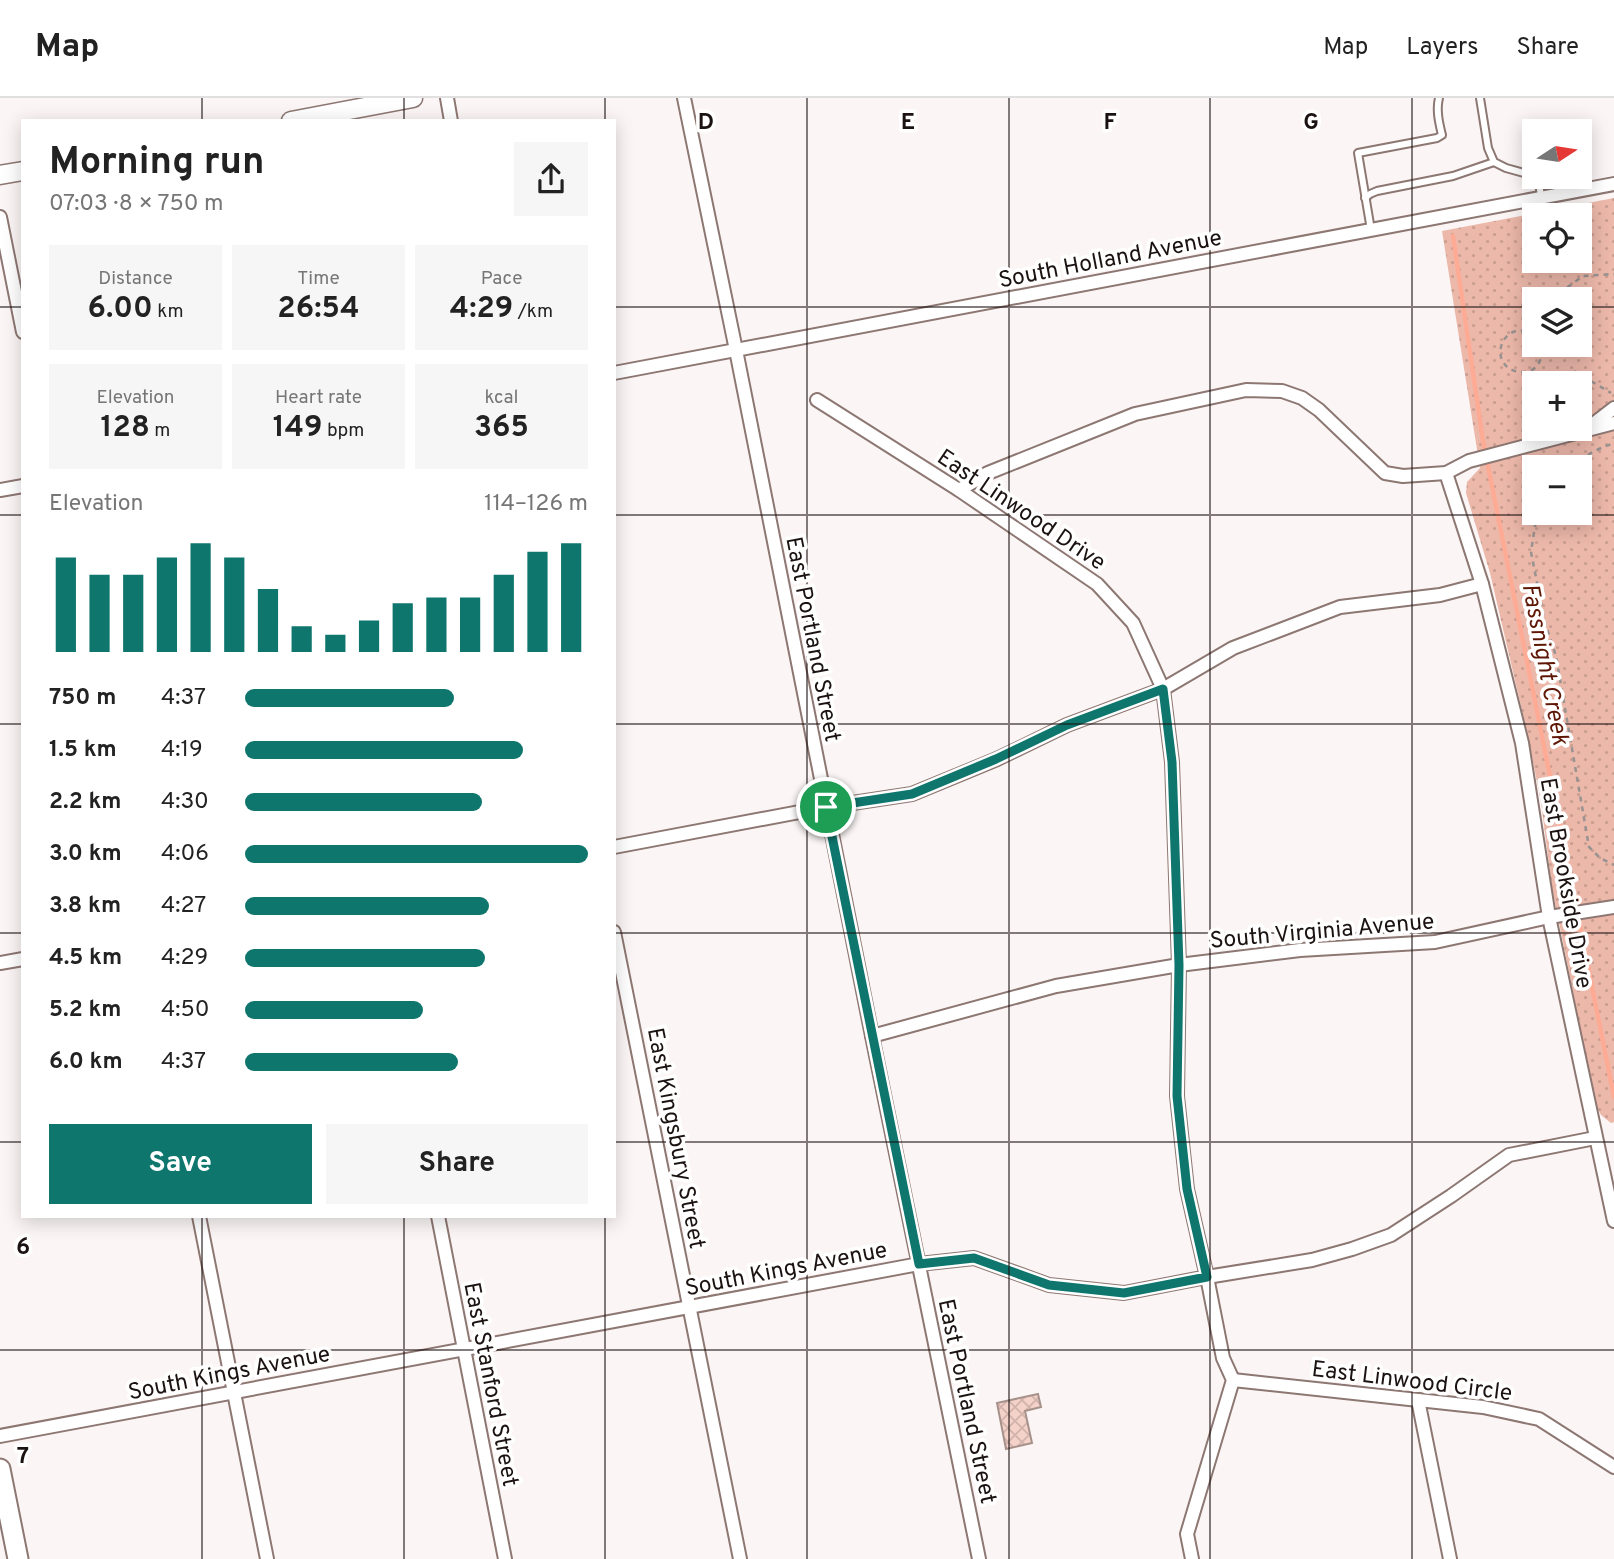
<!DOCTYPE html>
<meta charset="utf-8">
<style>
:root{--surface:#fff;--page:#f6f6f6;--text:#222;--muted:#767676;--line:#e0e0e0;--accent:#0f766e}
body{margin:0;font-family:Overpass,sans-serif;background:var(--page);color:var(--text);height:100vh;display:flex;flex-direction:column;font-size:26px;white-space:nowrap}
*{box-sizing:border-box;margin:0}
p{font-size:23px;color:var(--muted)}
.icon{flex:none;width:38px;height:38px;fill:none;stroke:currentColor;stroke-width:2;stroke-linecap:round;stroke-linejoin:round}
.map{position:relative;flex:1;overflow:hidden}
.sheet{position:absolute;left:21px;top:21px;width:595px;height:1099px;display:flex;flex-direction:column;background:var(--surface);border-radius:0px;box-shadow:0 4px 18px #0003}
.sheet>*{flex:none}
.needle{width:46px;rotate:78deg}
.controls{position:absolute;left:1522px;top:21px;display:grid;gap:14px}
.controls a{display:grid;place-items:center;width:70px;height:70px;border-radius:0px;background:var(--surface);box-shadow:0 4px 18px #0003;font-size:35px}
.pin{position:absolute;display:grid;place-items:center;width:60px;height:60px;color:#fff;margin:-30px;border:4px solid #fff;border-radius:50%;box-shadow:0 2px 7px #0007}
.round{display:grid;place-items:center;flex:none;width:74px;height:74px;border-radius:0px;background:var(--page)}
.overview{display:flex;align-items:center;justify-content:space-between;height:119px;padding:0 28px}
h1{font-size:38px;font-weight:700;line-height:52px}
.metrics{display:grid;grid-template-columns:repeat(3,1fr);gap:10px;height:119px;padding:7px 28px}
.metrics div{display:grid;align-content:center;border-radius:0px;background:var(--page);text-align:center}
.metrics b{font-size:30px;font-weight:700}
.metrics small{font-size:19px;font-weight:400}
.metrics p{font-size:19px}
.chart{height:196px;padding:14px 28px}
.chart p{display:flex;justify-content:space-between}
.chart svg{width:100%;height:126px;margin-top:7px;stroke:var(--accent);stroke-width:6}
.primary-button{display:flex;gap:14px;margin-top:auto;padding:14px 28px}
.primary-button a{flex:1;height:80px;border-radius:0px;background:var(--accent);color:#fff;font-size:28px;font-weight:700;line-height:80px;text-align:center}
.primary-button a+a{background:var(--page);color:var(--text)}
ul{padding:0 28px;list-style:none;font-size:23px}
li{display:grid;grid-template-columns:112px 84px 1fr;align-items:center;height:52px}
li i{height:18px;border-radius:9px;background:var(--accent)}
header{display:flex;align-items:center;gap:42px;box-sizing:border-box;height:98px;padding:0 35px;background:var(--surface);border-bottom:2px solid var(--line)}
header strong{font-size:33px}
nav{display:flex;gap:38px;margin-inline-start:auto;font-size:24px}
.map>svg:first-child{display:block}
.park{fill:url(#park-dots);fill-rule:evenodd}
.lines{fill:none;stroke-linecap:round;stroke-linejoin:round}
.stream{stroke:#feab96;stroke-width:4.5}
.building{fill:url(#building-cross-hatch);stroke:#a7918b;stroke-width:2}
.service-casing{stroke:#8d7772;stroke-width:10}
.minor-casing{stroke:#8d7772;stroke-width:16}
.secondary-casing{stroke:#8d7772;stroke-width:21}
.primary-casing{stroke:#8d7772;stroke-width:23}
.path{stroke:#989290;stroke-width:2.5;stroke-dasharray:5 5;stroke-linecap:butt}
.service{stroke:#fff;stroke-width:6}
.minor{stroke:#fff;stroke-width:12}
.secondary{stroke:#fff;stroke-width:18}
.primary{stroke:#fff;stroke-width:19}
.route-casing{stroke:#fff;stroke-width:14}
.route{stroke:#0f766e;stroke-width:9}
.grid{fill:none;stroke:#1b1311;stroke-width:2;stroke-opacity:0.55}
.labels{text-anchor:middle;stroke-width:7;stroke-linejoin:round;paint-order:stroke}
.street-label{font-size:23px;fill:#1b1311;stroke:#fff}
.water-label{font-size:24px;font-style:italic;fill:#5f1705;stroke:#fff}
.grid-label{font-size:23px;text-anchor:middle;font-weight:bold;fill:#1b1311;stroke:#fff;stroke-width:7;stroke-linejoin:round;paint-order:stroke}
</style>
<header>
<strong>Map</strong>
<nav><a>Map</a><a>Layers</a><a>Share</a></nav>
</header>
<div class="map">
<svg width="1614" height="1461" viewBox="0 0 1614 1461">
<defs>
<pattern id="park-dots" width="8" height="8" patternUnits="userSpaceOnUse" patternTransform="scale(1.75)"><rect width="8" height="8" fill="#ecb8aa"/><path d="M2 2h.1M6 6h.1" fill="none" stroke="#ca9d91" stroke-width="1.8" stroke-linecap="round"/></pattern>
<pattern id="building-cross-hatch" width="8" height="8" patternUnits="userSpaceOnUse" patternTransform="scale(1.75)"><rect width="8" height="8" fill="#f5d2c9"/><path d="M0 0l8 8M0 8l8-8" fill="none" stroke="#d1b3ac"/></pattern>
</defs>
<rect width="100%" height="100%" fill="#fbf6f5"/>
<path class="park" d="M1614 100V1024L1611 1025 1601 1017 1596 1008 1552 790 1541 704 1527 634 1490 475 1466 395 1467 384 1480 370 1442 133ZM1535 117H1580V163H1535ZM1535 201H1580V247H1535ZM1535 285H1580V331H1535ZM1535 369H1580V415H1535Z"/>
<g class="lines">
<path class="stream" d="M1453 138 1483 343 1614 999"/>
</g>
<path class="building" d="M1038 1296 1041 1309 1025 1313 1032 1345 1006 1351 997 1305Z"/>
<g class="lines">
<defs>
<g id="service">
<path d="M1480 0 1488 50 1494 64 1506 70 1535 78"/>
<path d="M1536 79 1539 84 1541 99"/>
<path d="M1365 100 1370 96 1377 93 1453 78 1494 64"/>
<path d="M1371 132 1358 55 1437 40 1442 37C1439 25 1436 12 1439 0"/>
</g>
<g id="minor">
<path d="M447 0 451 23"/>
<path d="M684 0 736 252 872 938 979 1461"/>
<path d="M0 119 23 234"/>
<path d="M614 275 1614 86"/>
<path d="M817 302 959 392 1097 486 1133 525 1163 591 1172 664 1179 867 1177 998 1187 1091 1207 1179 1223 1260 1233 1282 1187 1436 1192 1461"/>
<path d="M1592 327 1614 310"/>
<path d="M1446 375 1482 486 1522 645 1549 819 1614 1123"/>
<path d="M0 392 23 388"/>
<path d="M959 392 988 375 1135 316 1246 292 1282 293 1302 300 1319 312 1385 375 1403 378 1446 375 1469 363 1614 325"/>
<path d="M614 749 826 709 912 696 997 661 1067 627 1163 591 1233 550 1340 509 1440 497 1482 486"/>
<path d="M614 834 740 1461"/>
<path d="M0 865 23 861"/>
<path d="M872 938 1056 888 1179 867 1300 852 1435 844 1549 819 1614 809"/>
<path d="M199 1118 267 1461"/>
<path d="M438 1118 505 1461"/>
<path d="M1233 1282 1483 1309 1539 1321 1614 1369"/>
<path d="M1418 1302 1450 1461"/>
<path d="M0 1338 919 1166 974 1160 1049 1187 1124 1195 1207 1179 1312 1162 1352 1151 1391 1137 1451 1098 1509 1057 1595 1040"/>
</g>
<g id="secondary">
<path d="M291 23 413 0"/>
<path d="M0 77 23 73"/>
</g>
<path id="primary" d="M0 1371 18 1461"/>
</defs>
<use href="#service" class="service-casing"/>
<use href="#minor" class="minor-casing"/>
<use href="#secondary" class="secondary-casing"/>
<use href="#primary" class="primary-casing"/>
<g class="path">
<path d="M1551 201 1583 178 1614 176"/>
<path d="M1528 218 1535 213"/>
<path d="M1535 237C1504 218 1486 264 1515 273 1521 275 1527 274 1532 272 1541 266 1543 256 1542 247"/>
<path d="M1574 273 1611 295"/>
<path d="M1572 369C1585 357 1597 351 1614 345"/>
<path d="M1540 415 1535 428 1531 454 1545 525 1556 558 1589 749 1600 760 1614 767"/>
</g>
<use href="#service" class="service"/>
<use href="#minor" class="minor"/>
<use href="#secondary" class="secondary"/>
<use href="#primary" class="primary"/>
</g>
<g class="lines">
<defs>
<path id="route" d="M1163 591 1172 664 1179 867 1177 998 1187 1091 1207 1179 1124 1195 1049 1187 974 1160 919 1166 826 709 912 696 996 661 1067 627Z"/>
</defs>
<use href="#route" class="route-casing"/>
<use href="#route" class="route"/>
</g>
<path class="grid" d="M202 0V23M404 0V23M605 0V23M807 0V1461M1009 0V1461M1210 0V1461M1412 0V1461M0 209H23M614 209H1535M1580 209H1614M0 417H23M614 417H1614M0 626H23M614 626H1614M0 835H23M614 835H1614M0 1044H23M614 1044H1614M202 1118V1461M404 1118V1461M605 1118V1461M0 1252H1614"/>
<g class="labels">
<g class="street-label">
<text transform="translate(1110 160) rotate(-11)" y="8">South Holland Avenue</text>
<text transform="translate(1022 411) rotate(34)" y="8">East Linwood Drive</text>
<text transform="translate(814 541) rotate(79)" y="8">East Portland Street</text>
<text transform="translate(1567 785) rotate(80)" y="8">East Brookside Drive</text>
<text transform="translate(1322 832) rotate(-5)" y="8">South Virginia Avenue</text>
<text transform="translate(677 1040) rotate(79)" y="8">East Kingsbury Street</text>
<text transform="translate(786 1170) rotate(-11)" y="8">South Kings Avenue</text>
<text transform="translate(229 1274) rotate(-11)" y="8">South Kings Avenue</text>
<text transform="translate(1412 1282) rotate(7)" y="8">East Linwood Circle</text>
<text transform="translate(492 1286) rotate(79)" y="8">East Stanford Street</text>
<text transform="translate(968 1303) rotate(78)" y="8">East Portland Street</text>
</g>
<g class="water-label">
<text transform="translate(1546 566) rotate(79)" y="8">Fassnight Creek</text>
</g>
</g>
<g class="grid-label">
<text x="706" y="31">D</text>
<text x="908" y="31">E</text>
<text x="1110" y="31">F</text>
<text x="1311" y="31">G</text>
<text x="23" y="1156">6</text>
<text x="23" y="1365">7</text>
</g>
</svg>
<div class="controls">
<a><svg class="needle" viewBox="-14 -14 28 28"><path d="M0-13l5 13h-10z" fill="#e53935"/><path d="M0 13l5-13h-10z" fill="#767676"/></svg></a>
<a><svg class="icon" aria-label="locate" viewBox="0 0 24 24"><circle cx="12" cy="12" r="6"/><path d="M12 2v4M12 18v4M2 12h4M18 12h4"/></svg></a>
<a><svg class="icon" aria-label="layers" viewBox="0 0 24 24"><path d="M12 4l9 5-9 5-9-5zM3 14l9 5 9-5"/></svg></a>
<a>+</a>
<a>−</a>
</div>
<div class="pin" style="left:826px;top:709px;background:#1e9e55"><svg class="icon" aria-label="arrive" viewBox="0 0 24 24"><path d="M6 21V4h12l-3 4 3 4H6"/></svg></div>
<section class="sheet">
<div class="overview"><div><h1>Morning run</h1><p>07:03 · 8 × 750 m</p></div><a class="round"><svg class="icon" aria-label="share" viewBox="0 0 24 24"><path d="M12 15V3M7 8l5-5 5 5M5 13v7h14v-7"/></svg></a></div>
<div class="metrics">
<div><p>Distance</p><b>6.00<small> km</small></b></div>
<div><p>Time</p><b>26:54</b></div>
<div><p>Pace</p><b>4:29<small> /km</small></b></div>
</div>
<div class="metrics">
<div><p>Elevation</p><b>128<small> m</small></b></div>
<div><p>Heart rate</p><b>149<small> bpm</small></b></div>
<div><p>kcal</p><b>365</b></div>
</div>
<div class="chart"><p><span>Elevation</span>114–126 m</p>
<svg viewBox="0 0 160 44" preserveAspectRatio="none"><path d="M5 44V11M15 44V17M25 44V17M35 44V11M45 44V6M55 44V11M65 44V22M75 44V35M85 44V38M95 44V33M105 44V27M115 44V25M125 44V25M135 44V17M145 44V9M155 44V6"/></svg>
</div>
<ul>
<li><b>750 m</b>4:37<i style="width:61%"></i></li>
<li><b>1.5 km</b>4:19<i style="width:81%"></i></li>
<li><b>2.2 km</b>4:30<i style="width:69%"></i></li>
<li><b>3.0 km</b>4:06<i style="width:100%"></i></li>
<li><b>3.8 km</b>4:27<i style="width:71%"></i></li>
<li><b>4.5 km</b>4:29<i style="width:70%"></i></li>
<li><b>5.2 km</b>4:50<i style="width:52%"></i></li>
<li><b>6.0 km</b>4:37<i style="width:62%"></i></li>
</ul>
<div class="primary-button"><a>Save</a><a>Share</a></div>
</section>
</div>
